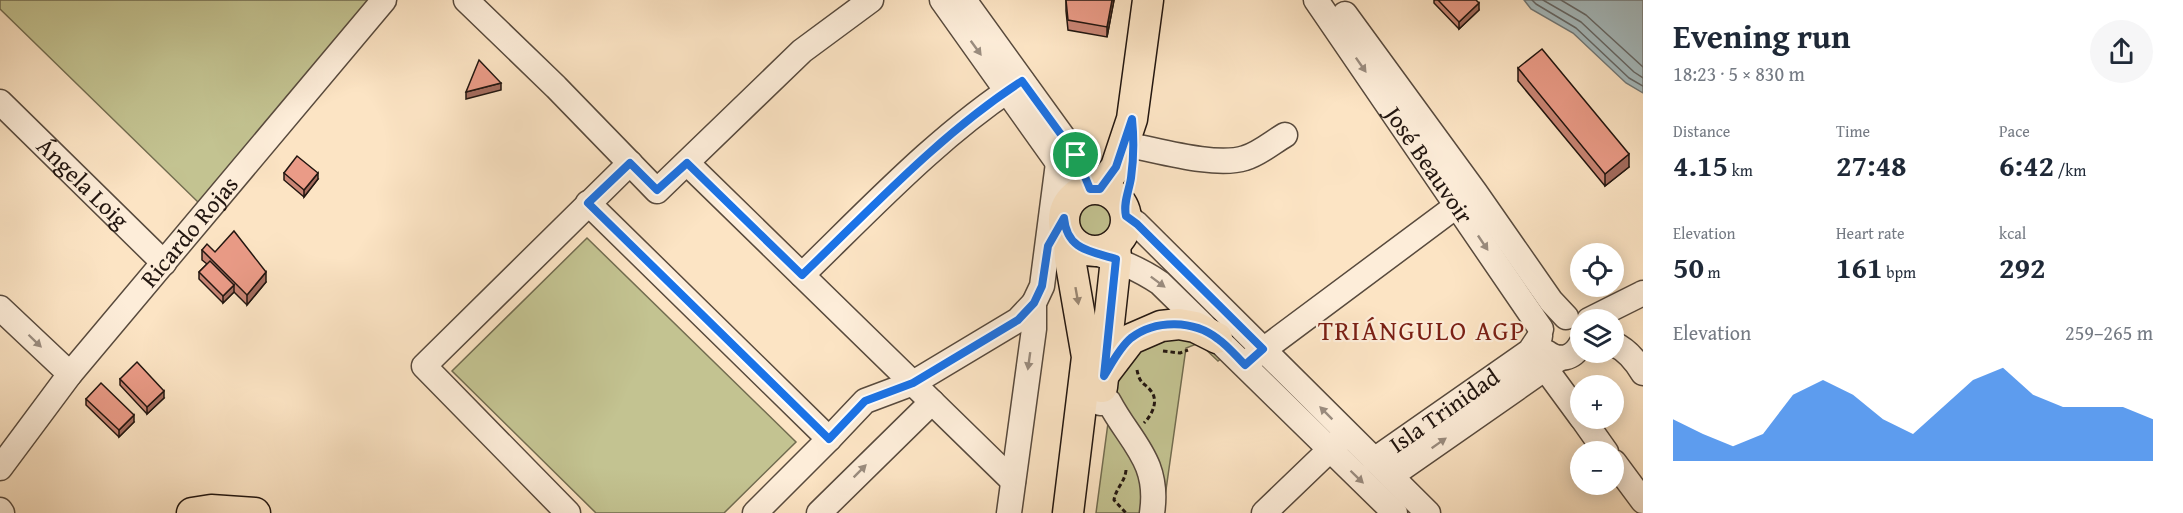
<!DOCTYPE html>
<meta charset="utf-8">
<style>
:root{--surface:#fff;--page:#f6f6f7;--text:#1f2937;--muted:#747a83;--accent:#1a73e8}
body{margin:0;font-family:"Gentium Book Plus",serif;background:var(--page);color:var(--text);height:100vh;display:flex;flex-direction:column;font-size:22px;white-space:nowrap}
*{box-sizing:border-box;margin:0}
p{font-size:20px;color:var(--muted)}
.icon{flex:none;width:33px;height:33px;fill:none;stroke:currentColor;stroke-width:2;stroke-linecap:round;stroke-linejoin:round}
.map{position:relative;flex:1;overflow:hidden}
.details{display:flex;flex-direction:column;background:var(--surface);width:540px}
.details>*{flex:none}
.buttons{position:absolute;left:1570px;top:243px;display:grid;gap:12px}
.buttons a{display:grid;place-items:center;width:54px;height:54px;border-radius:50%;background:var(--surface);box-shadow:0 3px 15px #0003;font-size:30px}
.pin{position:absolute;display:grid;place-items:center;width:51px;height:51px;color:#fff;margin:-26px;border:3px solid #fff;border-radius:50%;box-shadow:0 2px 6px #0007}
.round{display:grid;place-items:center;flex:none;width:63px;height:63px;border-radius:32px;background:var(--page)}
.summary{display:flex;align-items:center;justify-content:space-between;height:102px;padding:0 30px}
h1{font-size:33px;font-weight:600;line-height:45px}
.metrics{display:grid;grid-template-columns:repeat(3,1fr);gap:9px;height:102px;padding:6px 30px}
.metrics div{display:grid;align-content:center}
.metrics b{font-size:30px;font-weight:600}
.metrics small{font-size:16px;font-weight:400}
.metrics p{font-size:16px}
.chart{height:168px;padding:12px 30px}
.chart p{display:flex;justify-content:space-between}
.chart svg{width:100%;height:108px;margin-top:6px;fill:var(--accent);opacity:.7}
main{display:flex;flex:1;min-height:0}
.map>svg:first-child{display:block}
.green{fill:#c3c391;stroke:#726c50;stroke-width:1.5}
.water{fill:#a5bbbf;stroke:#717979;stroke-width:1.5}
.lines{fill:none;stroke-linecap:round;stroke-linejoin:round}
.shore{stroke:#646868;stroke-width:1.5}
.minor-casing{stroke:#584a3d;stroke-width:27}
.major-casing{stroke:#221610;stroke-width:33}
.path{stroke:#221610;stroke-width:3;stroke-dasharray:4.5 3;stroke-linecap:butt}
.minor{stroke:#fdedd9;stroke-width:24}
.major{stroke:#fce4c4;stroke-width:30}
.wall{fill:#c98574;stroke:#221610;stroke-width:1.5}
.shaded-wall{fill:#a46c5e;stroke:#221610;stroke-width:1.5}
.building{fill:#ea9b87;stroke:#221610;stroke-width:1.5}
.oneway{fill:#9a8c7f}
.oneway2{fill:#9a8773}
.route-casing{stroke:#fff;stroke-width:12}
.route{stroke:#1a73e8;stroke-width:8}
.labels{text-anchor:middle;stroke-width:4.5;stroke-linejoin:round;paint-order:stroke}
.street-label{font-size:24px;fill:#221610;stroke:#fdedd9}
.quarter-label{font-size:27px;letter-spacing:1.5px;fill:#7a1f14;stroke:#fdedd9}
</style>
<main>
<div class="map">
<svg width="1643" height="513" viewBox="0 0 1643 513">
<rect width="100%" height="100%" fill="#fce4c4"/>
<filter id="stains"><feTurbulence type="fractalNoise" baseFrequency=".00333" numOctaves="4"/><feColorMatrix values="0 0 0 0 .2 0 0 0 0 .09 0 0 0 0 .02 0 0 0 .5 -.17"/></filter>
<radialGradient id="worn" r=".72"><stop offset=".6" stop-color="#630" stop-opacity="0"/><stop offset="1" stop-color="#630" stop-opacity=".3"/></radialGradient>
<g class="green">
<path d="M0 0H372L201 205 0 9Z"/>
<circle cx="1095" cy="219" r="22"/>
<path d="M587 238 796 442 724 513H596L452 371Z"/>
<path d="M1159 333H1179L1203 337 1223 357 1218 361 1199 343 1186 348 1164 504C1161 490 1159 476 1154 463 1145 442 1128 425 1118 404 1103 372 1131 344 1159 333Z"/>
<path d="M1108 423 1139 466 1145 513H1096Z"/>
</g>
<path class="water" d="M1524 0H1643V93L1626 83 1573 33 1531 9Z"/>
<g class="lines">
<g class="shore">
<path d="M1532 0 1536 4 1576 28 1629 78 1643 86"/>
<path d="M1543 0 1581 22 1634 72 1643 78"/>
<path d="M1561 0 1586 15 1643 67"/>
</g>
<defs>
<g id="minor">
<path d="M466 0 556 87 657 191 802 51 871 0"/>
<path d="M942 0 1058 163 1064 179"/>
<path d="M964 0 1076 155 1090 189"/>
<path id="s1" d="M1316 0 1541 329"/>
<path d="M1345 14 1475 192 1551 301 1566 317"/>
<path id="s2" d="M0 102 164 263"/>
<path d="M1134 146C1164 152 1217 167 1245 158 1259 154 1273 142 1285 135"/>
<path d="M687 163 1013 481"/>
<path d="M588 203 829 439 755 513"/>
<path d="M1126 216 1137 224 1428 513"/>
<path d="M1086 250C1113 258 1137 267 1160 283L1395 513"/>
<path d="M802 275C872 207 940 134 1022 81"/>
<path d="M0 308 70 374"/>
<path d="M1589 320 1643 293"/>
<path d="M1614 344C1627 350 1636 361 1643 373"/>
<path d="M1546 352C1559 362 1573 359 1581 344"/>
<path d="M1251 359 1471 195"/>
<path d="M1545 368 1581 417"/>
<path d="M1100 403 1109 402C1130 442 1160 461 1152 513"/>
<path d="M1582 418 1606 452"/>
<path d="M829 439 865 401 913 383 1018 320 1034 303"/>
<path id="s3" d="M1374 460 1530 351 1540 336"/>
<path d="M1614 462 1643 501"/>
<path id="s4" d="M0 468 70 374 384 0"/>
<path d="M1391 476 1560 358"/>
<path d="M0 510 2 513"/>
<path d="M568 513 424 366 630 163"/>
<path d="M819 513 932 402"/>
<path d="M1009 513 1034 329V303L1042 286 1058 163"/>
<path d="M1264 513 1341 439"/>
</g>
<g id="major">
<circle cx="1095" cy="220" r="31"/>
<path d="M1100 189 1116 167 1132 119 1148 0"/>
<path d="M1105 373 1131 339 1161 326 1179 324 1195 327 1217 338"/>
<path d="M1102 387 1116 259 1115 244"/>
<path d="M192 513 211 510 255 513"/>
<path d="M1068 513 1087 357 1070 259 1069 238"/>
</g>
</defs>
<use href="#minor" class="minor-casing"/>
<use href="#major" class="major-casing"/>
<g class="path">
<path d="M1163 351 1180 353 1188 350"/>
<path d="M1137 370C1140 385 1144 382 1151 391 1159 401 1152 415 1144 423"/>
<path d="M1126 470C1125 482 1116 488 1114 500L1126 513"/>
</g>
<use href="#minor" class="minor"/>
<use href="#major" class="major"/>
</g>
<g class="wall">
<path d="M1066 0H1114L1107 37 1068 30 1066 11Z"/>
<path d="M1434 0H1476L1479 10 1459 29 1434 3Z"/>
<path d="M1518 68 1629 167 1605 186 1518 81Z"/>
<path d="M284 173 318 179 304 197 284 180Z"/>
<path d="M202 250 215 252 266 282 247 305 234 292 223 303 199 279V272L207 264 202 260Z"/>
<path d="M120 379 164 398 147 414 120 385Z"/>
<path d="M86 399 134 422 119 437 86 405Z"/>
</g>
<g class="shaded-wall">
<path d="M1112 0H1114L1107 37V27Z"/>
<path d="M1479 3V10L1459 29V22Z"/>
<path d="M501 83V90L466 99V92Z"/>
<path d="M1629 154V167L1605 186V174Z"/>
<path d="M318 173V179L304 197V190Z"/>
<path d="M266 272V282L247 305V295Z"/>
<path d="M234 285V292L223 303V296Z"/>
<path d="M164 391V398L147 414V407Z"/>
<path d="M134 415V422L119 437V430Z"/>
</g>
<g class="building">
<path d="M1066 0H1112L1107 27 1068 20Z"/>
<path d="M1438 0H1476L1479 3 1459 22Z"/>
<path d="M1542 49 1629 154 1605 174 1518 68Z"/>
<path d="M479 60 501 83 466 92Z"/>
<path d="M297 156 318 173 304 190 284 173Z"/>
<path d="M234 231 266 272 247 295 202 250 207 244 215 252Z"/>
<path d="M210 261 234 285 223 296 199 272Z"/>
<path d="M137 362 164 391 147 407 120 379Z"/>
<path d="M101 383 134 415 119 430 86 399Z"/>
</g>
<defs><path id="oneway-solid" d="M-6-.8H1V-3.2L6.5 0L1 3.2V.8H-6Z" transform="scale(1.5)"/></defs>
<g class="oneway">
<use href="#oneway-solid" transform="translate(976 48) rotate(54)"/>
<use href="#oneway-solid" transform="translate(1361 65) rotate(55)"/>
<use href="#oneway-solid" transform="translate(1483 243) rotate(56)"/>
<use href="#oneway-solid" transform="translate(1158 282) rotate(37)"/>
<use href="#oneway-solid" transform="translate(35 341) rotate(44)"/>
<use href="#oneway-solid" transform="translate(1029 361) rotate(98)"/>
<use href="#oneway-solid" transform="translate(1326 413) rotate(-135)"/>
<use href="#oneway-solid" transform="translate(1439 443) rotate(-35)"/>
<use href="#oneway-solid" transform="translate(860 471) rotate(-45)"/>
<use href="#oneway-solid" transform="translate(1357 477) rotate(44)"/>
</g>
<use class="oneway2" href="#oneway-solid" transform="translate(1077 296) rotate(80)"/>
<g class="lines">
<defs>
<path id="route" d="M1022 81 1076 155 1090 189H1100L1116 167 1132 119C1134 139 1134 157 1131 178 1129 191 1123 203 1126 216L1137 224 1263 349 1245 365C1236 356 1228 346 1218 339 1194 320 1156 319 1131 338 1120 347 1112 363 1104 376L1116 259C1090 251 1067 250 1064 218L1048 246 1042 286 1034 303 1018 320 913 383 865 401 829 439 588 203 630 163 657 190 687 163 802 275C872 208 940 134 1022 81Z"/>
</defs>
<use href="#route" class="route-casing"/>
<use href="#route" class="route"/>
</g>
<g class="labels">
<g class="street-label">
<text dy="8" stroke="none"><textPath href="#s1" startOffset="200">José Beauvoir</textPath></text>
<text dy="8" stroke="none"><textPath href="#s2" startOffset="116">Ángela Loig</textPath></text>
<text dy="8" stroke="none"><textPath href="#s4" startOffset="303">Ricardo Rojas</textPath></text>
<text dy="8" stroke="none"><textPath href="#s3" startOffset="86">Isla Trinidad</textPath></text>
</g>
<g class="quarter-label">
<text x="1422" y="340">TRIÁNGULO AGP</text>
</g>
</g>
<rect width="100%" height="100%" filter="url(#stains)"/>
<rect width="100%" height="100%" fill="url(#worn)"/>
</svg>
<div class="buttons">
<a><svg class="icon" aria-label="locate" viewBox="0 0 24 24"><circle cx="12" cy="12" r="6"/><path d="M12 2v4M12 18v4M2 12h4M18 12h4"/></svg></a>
<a><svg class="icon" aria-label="layers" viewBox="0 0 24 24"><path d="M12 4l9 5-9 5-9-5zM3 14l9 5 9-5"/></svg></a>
<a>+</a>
<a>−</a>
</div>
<div class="pin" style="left:1076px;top:155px;background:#1e9e55"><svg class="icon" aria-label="arrive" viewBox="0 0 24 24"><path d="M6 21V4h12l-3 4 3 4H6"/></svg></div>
</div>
<section class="details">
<div class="summary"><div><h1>Evening run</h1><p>18:23 · 5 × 830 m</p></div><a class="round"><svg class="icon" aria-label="share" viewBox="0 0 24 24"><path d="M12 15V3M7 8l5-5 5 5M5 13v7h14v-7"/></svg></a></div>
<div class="metrics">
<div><p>Distance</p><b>4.15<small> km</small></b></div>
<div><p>Time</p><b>27:48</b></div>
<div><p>Pace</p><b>6:42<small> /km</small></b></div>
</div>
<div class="metrics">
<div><p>Elevation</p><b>50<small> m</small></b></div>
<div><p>Heart rate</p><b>161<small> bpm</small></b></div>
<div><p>kcal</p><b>292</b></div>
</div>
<div class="chart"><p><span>Elevation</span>259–265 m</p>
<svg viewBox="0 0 160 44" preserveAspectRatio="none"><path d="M0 44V27L10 33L20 38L30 33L40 17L50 11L60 17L70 27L80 33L90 22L100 11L110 6L120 17L130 22L140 22L150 22L160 27V44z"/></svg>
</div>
</section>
</main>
